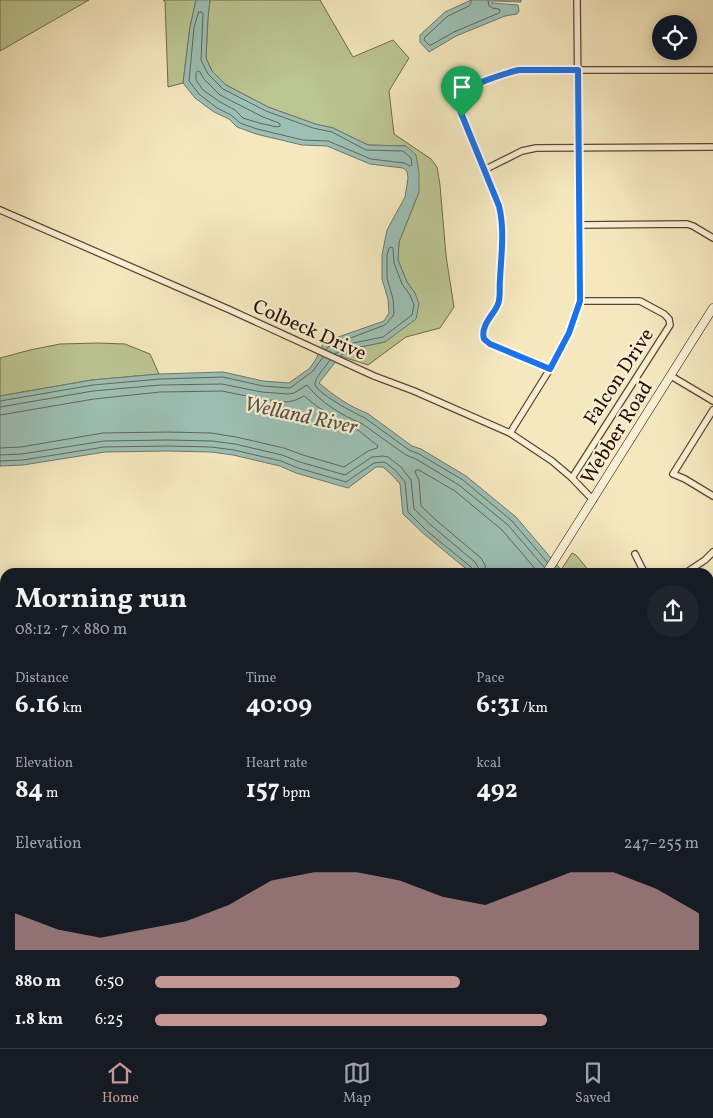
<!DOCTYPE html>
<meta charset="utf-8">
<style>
:root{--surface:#171b24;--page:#20242c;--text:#f1f3f6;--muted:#9ea1a6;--line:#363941;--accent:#c59692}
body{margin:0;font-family:Vollkorn,serif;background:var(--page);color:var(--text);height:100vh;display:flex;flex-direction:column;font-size:19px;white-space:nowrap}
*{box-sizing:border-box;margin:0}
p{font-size:16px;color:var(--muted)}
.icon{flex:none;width:28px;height:28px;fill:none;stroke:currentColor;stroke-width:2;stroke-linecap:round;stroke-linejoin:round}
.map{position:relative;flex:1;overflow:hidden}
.sheet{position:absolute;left:0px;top:568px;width:714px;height:481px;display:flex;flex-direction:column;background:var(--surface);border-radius:15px 15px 0 0;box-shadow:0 2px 12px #0003}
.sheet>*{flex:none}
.tools{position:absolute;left:652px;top:15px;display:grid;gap:10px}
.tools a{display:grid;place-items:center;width:45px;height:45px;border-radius:50%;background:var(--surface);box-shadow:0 2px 12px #0003;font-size:25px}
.pin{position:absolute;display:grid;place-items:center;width:42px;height:42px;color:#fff;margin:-51px -21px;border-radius:50% 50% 50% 0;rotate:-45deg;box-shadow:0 0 5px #0007}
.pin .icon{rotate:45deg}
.round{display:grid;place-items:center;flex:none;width:52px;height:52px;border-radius:26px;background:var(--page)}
.headline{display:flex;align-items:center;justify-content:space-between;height:85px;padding:0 15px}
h1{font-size:28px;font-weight:700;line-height:38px}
.metrics{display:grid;grid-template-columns:repeat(3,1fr);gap:8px;height:85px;padding:5px 15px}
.metrics div{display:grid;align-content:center}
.metrics b{font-size:25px;font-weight:700}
.metrics small{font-size:14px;font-weight:400}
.metrics p{font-size:14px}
.chart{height:140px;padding:10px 15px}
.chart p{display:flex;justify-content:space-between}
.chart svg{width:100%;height:90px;margin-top:5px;fill:var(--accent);opacity:.7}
ul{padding:0 15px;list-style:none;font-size:16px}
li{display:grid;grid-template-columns:80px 60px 1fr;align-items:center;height:38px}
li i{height:12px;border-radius:6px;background:var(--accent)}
.dock{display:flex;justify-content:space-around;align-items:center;height:70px;border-top:1px solid var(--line);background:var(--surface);font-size:14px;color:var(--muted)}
.dock a{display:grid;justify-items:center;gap:2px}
.dock .active{color:var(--accent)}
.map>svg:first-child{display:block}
.green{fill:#bbc692;stroke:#736a49}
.water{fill:#9cc0b5;stroke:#6f786d}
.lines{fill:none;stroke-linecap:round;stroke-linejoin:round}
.shore{stroke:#64665a;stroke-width:1}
.minor-casing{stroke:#5e4430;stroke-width:8}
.tertiary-casing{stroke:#5e4430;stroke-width:9}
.secondary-casing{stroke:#2b0d00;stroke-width:9}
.minor{stroke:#f8f0d5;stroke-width:5.5}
.tertiary{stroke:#f8f0d5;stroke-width:7}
.secondary{stroke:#f8f0d5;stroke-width:8}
.route-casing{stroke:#fff;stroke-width:10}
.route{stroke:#1a73e8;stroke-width:6}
.labels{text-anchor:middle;stroke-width:4.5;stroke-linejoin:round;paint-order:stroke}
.street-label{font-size:20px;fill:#2b0d00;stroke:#f8f0d5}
.water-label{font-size:21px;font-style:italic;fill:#585548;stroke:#f8f0d5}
</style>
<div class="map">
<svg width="713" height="1048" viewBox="0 0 713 1048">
<rect width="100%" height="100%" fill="#f5e8bf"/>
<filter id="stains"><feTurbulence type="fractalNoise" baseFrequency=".004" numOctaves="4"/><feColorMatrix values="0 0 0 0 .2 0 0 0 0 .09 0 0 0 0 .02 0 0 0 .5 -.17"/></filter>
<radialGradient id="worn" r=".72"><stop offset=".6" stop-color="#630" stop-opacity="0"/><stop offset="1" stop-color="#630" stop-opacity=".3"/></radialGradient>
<g class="green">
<path d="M0 0H89L0 51Z"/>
<path d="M163 0H196L190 27 183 83 168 87 165 1Z"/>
<path d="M210 0H320L353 57 393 40 409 58 389 91 394 134 431 159 437 167 440 185 446 256 454 307 440 328 406 337 368 365 340 356 355 348 385 342 415 293 407 282 398 260 399 242 419 192 406 146 368 145 333 128 315 124 268 107 226 85 212 71 206 58 208 16Z"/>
<path d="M98 343 125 344 150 354 159 374 92 380 0 396V358L30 350 60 344Z"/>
<path d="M572 553 576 555 590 572H563L561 570Z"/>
<path d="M0 752 5 761V1044H34L31 1048H0Z"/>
<path d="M709 852 713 864V1014L709 1009Z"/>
<path d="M60 1044H100L98 1048H57Z"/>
</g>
<g class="water">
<path d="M196 0H210L208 17 206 58 212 71 226 85 268 107 315 124 333 128 368 145 406 146 416 155 419 173V192L399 242 398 260 407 282 415 293 419 304 416 319 385 342 355 348 340 356 319 383C333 395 350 407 367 413L412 446 421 449 466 476 516 517 563 572H470L424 534 403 514 400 484 392 475 383 467H376L348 488 296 473 280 466 233 455 211 452 168 451 105 452 23 465 0 466V396L92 380 159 374 223 372 263 381 289 383 310 368 316 359 324 342 384 321 389 313 388 299 382 279V255L387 230 405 197 408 178 407 171 403 168 370 164 327 146 302 145 256 134 237 127 229 119 214 112 195 98 183 83 190 27Z"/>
<path d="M471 0H521V2L493 1 492 3 518 5 519 11 517 14 505 16 456 36 429 52 420 42V35L445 12Z"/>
<path d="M709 1020 713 1029V1048H635L634 1044H709Z"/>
</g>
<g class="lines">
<g class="shore">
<path d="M471 0V3L469 6 448 16 425 37 424 40 429 45H431L454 32 499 13 500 11 499 9 492 8 489 6 488 0"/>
<path d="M199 12H202L203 14 201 60 208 74 223 89 266 111 313 128 332 132 366 150 403 151 411 158 412 165 410 166 404 163 371 159 328 141 303 140 257 129 240 123 231 115 217 108 199 94 189 81 194 28Z"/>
<path d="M198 71 200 72 204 79 220 95 263 117 279 123 280 124V126L277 127 259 123 243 118 235 110 220 102 203 90 196 80V73Z"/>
<path d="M326 350 329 346 385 325 393 316 394 313 393 299 387 278V255L389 248 392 247 393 249 394 263 402 284 410 295 414 305 412 315 383 337 353 343 335 354"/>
<path d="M330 360C327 365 314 379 315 384 316 393 356 414 365 418L409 450 419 454 463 480 512 521 547 562"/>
<path d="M0 401 93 385 160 379 223 377 263 386 290 388 313 371 323 357"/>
<path d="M0 407 93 391 160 385 222 384 262 392 288 394 294 393 307 385C319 401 342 416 361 423L406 455 416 459 459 485 508 525 544 567"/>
<path d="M0 415 94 399 160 392 222 391 261 399 288 402 296 400 304 396 318 407 350 427 358 430 378 446 377 448 368 451 344 467 303 455 284 448 236 437 211 433 168 432 103 433 21 447 0 448"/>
<path d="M0 455 22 454 104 441 168 440 212 441 235 444 282 455 300 462 345 475 372 457 383 456 388 457 401 467 411 480 414 509 432 526 475 562 478 567 479 572"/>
<path d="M0 461 23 460 104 447 168 446 211 447 234 450 281 461 298 468 346 482 374 463 383 462 386 463 396 471 405 482 408 512 427 531 471 567 472 572"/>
<path d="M486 572 485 565 481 558 437 521 421 506 419 480 415 472 416 470H419L455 491 502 530 538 572"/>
</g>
<defs>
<g id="minor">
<path d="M484 170 522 151 536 148 713 147"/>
<path d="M0 210 228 309 374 376 414 391 510 433 552 461 572 478 593 500"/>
<path d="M579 225 687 224 693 226 713 238"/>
<path d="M550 369 490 344 484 339C480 325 494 315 498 304 501 297 499 287 500 280 501 256 504 230 499 206L459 108C458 102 458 97 462 92 469 85 509 72 519 70H713"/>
<path d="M671 376 713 401"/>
<path d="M713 410 673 474 685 479 713 496"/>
<path d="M510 433 550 369 569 333 580 301 577 0"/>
<path d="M572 478 670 325 669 319 664 314 640 301H580"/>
<path d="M635 554 644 572"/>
<path d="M687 572 705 560 713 552"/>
<path d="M709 649 713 647"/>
<path d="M709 742 713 754"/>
<path d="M222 1044V1048"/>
<path d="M294 1044 295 1048"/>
</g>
<path id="tertiary" d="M563 1044 566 1048"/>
<g id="secondary">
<path d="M547 572 713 308"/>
<path d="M0 646 5 648"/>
<path d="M456 1044 457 1048"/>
</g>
</defs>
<use href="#minor" class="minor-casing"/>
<use href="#tertiary" class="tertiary-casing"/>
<use href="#secondary" class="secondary-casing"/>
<use href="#minor" class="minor"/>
<use href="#tertiary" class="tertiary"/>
<use href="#secondary" class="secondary"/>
</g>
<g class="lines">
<defs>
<path id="route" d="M519 70H578L580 301 569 333 550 369 490 344 484 339C480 325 494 315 498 304 501 297 499 287 500 280 501 256 505 230 499 206L459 108C458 102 458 97 462 92 469 85 509 72 519 70Z"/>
</defs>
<use href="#route" class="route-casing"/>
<use href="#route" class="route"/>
</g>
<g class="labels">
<g class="street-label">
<text transform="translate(310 329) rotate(24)" y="7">Colbeck Drive</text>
<text transform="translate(618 376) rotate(-57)" y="7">Falcon Drive</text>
<text transform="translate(616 432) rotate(-58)" y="7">Webber Road</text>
</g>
<g class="water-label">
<text transform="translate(301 415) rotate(12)" y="7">Welland River</text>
</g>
</g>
<rect width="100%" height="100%" filter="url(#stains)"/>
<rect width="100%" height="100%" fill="url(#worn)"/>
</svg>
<div class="tools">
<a><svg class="icon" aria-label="locate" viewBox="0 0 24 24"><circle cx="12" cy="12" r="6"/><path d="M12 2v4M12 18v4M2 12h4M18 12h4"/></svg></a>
</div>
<div class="pin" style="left:462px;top:117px;background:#1e9e55"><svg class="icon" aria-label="arrive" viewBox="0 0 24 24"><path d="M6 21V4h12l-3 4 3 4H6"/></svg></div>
<section class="sheet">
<div class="headline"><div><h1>Morning run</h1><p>08:12 · 7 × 880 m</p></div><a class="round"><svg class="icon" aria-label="share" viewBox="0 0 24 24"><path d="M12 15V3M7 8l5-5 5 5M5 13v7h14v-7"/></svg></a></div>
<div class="metrics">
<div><p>Distance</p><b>6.16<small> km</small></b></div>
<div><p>Time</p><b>40:09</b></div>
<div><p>Pace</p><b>6:31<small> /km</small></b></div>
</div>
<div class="metrics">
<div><p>Elevation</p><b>84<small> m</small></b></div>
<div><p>Heart rate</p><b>157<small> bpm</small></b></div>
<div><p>kcal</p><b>492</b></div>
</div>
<div class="chart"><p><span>Elevation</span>247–255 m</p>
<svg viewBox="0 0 160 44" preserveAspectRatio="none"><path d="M0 44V26L10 34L20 38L30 34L40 30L50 22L60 10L70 6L80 6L90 10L100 18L110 22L120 14L130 6L140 6L150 14L160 26V44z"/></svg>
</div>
<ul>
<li><b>880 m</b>6:50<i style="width:56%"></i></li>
<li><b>1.8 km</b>6:25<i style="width:72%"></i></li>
</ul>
</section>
</div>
<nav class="dock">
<a class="active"><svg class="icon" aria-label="home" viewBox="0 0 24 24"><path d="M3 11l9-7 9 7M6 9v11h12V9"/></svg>Home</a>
<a><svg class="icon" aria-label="map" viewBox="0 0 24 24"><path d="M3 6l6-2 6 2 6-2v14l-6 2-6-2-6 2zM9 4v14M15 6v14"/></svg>Map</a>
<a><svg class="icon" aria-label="saved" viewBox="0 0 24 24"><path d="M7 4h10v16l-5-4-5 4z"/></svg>Saved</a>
</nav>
